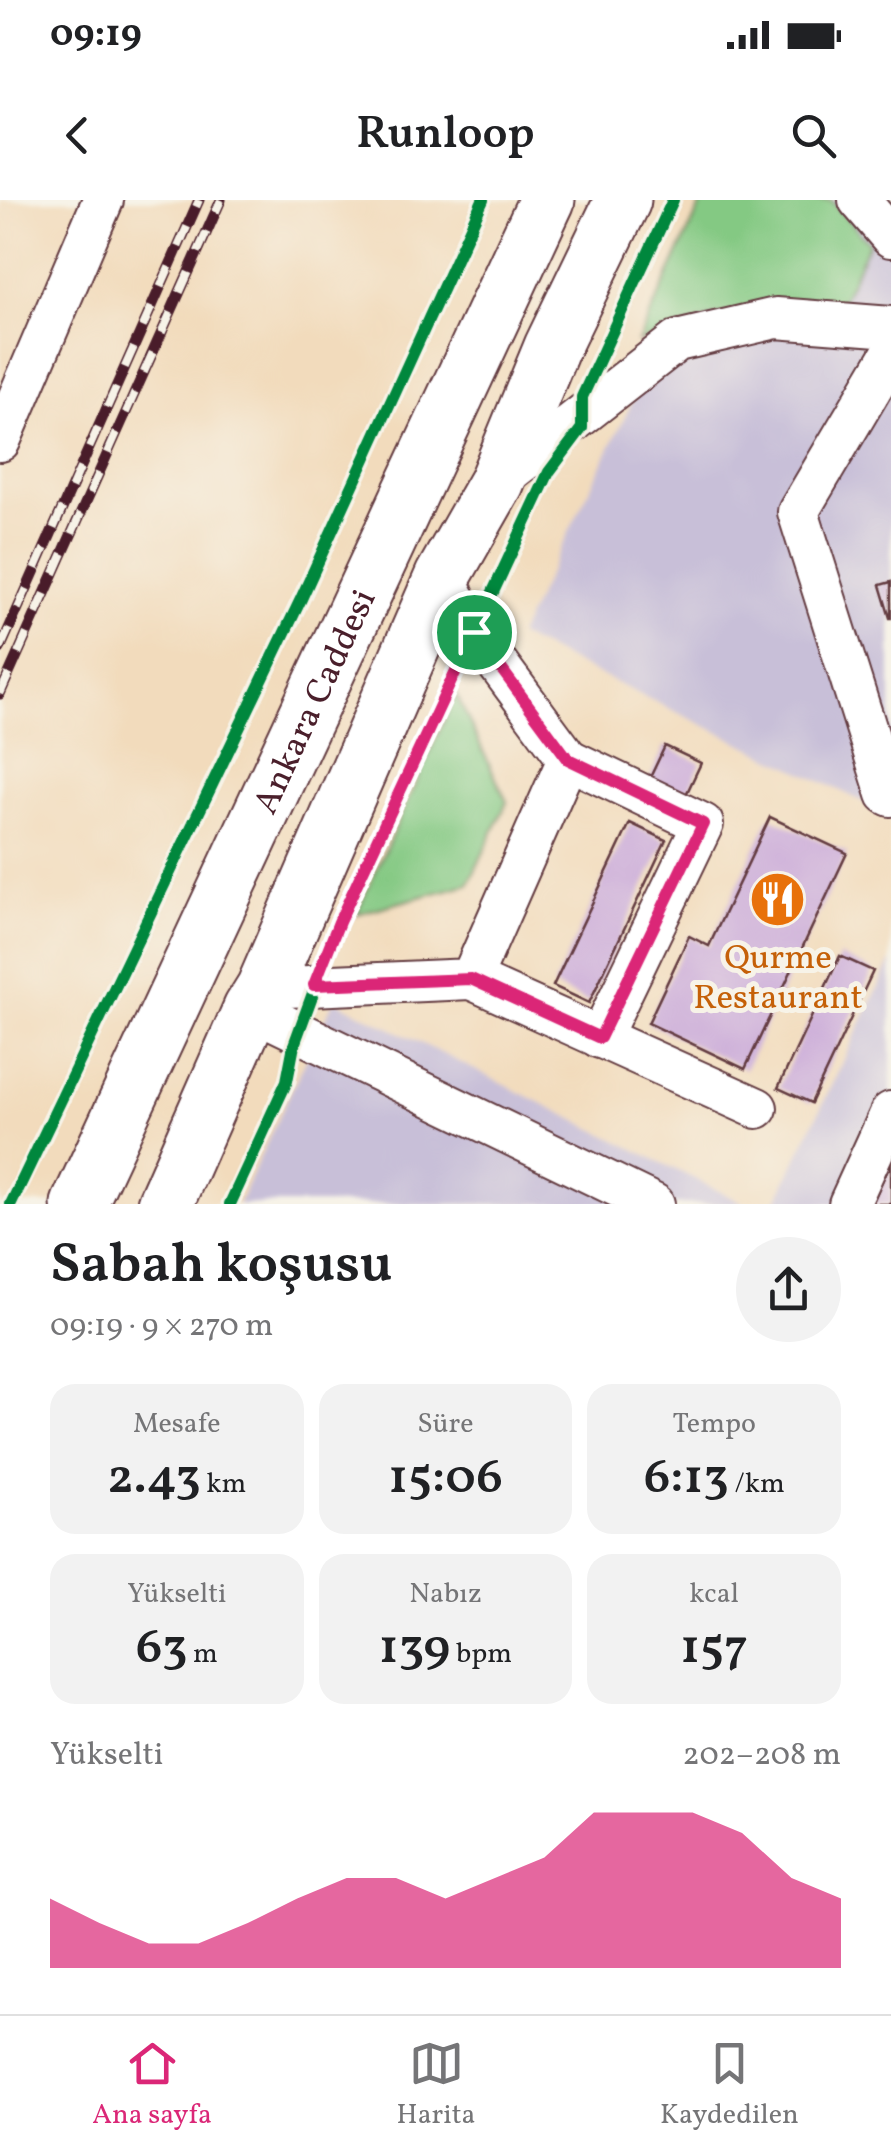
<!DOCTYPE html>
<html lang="tr">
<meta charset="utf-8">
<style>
:root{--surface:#fff;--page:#f2f2f2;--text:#202124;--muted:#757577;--line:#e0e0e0;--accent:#db2777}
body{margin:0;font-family:Vollkorn,serif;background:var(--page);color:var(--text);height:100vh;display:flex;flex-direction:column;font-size:38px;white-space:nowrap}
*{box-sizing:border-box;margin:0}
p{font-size:32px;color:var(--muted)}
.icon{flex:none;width:55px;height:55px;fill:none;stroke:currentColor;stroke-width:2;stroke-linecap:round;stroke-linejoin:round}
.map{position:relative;height:1004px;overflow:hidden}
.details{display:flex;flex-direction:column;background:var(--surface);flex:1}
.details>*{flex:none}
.pin{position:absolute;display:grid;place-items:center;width:85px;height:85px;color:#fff;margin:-42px;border:5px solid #fff;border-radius:50%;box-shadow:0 2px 10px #0007}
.round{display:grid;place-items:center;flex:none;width:105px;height:105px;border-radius:52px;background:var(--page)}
.summary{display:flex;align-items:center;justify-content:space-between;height:170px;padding:0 50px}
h1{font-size:55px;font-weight:600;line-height:75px}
.figures{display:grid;grid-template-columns:repeat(3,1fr);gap:15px;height:170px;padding:10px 50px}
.figures div{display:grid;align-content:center;border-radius:25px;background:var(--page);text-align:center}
.figures b{font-size:50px;font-weight:600}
.figures small{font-size:28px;font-weight:400}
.figures p{font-size:28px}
.chart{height:280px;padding:20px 50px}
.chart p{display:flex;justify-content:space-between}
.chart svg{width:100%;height:180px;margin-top:10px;fill:var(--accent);opacity:.7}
.status{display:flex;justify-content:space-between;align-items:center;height:70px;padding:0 50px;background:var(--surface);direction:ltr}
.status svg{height:28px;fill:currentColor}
header{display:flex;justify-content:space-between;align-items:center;height:130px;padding:0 50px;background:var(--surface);font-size:45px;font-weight:600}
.menu{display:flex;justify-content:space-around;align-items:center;height:140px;border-top:2px solid var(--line);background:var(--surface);font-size:28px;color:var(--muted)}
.menu a{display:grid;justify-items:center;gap:5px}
.menu .on{color:var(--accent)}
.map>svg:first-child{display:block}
.industrial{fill:#c8bfd8}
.green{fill:#84c983;stroke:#677457;stroke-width:2.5}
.building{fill:#c9a8d8}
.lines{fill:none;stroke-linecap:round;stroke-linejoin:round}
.minor-casing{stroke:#633b41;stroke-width:44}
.highway-casing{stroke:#633b41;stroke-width:59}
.minor{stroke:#fff;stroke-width:40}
.highway{stroke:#fff;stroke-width:55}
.rail-casing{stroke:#4a1f2b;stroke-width:11}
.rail{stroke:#f7f3e8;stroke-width:8;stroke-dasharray:22;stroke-linecap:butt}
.cycleway-casing{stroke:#f7f3e8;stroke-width:19}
.cycleway{stroke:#00873e;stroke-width:12}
.route-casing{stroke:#fff;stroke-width:20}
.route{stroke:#db2777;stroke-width:12}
.labels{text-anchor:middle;stroke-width:10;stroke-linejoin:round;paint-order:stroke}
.street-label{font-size:35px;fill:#4a1f2b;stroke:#f7f3e8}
.food-label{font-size:35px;fill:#c56008;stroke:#f7f3e8}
</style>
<div class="status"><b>09:19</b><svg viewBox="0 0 49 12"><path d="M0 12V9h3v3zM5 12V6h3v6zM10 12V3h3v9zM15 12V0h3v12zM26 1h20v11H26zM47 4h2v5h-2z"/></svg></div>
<header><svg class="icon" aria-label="back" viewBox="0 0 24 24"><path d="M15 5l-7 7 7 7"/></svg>Runloop<svg class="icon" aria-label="search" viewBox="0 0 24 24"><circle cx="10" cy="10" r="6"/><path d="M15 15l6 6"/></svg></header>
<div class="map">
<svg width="891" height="1004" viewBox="0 0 891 1004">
<rect width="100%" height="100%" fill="#f7f3e8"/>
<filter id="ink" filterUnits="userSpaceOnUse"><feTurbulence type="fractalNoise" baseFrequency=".01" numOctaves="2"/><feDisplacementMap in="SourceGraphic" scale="20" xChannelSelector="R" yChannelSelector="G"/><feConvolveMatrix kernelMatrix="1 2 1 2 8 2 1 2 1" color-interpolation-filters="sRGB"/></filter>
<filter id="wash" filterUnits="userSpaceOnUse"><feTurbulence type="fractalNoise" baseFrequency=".0048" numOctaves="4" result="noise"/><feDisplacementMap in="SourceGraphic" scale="40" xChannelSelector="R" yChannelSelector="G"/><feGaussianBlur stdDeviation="2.25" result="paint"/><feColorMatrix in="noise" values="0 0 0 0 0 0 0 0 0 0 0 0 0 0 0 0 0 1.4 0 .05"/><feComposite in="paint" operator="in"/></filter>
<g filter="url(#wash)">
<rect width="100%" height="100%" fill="#f2dbbc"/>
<g class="industrial">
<path d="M731 0H891V615L518 436Z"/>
<path d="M891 761V1004H775Z"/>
<path d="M334 800 745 1004H238Z"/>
</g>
<g class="green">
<path d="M703 0H831L869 43 839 107 716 116 638 142Z"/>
<path d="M456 494 507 602 469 684 356 714Z"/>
</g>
<g id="blocks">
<g class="building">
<path d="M891 382V418H890L880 385Z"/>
<path d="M665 546 701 563 683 601 647 584Z"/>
<path d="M770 617 847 653 745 869 648 823 689 736 709 746Z"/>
<path d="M630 623 666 640 589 803 553 786Z"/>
<path d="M840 756 873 771 811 903 778 888Z"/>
<path d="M891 961V1004H872Z"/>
</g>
</g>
</g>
<g filter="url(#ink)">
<use href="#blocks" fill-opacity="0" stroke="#633b41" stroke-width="2.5"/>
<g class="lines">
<defs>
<g id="minor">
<path d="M859 0 891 37"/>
<path d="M891 155 798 312 887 594 891 596"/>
<path d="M0 241 103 0"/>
<path d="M499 280 677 141 776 118 891 127"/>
<path d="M568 559 703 624 600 838"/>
<path d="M471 779 757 908"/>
<path d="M264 788 471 779 568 559 474 432 443 376"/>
<path d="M251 809 654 1004"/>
<path d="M849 1004 891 912"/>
</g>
<g id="highway">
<path id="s1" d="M79 1004 547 0"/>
<path d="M165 1004 251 809 264 788 443 376 496 283 552 147 623 0"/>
</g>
</defs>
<use href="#minor" class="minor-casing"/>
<use href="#highway" class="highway-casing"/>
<use href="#minor" class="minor"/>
<use href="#highway" class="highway"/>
<defs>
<g id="rail">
<path d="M0 449 199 0"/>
<path d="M0 494 221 0"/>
</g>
</defs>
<use href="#rail" class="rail-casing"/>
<use href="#rail" class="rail"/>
<defs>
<g id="cycleway">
<path d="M11 1004 301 399 483 0"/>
<path d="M230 1004 287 881 294 845 339 722 549 272 582 228V197L673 0"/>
</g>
</defs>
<use href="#cycleway" class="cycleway-casing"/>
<use href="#cycleway" class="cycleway"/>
</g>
</g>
<g class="lines" filter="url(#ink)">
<defs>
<path id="route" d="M474 432 568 559 703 624 600 838 471 779 314 785 339 722Z"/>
</defs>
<use href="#route" class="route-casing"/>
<use href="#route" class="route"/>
</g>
<defs>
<symbol id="restaurant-disc" viewBox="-11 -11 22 22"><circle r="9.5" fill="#e8710a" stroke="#f7f3e8"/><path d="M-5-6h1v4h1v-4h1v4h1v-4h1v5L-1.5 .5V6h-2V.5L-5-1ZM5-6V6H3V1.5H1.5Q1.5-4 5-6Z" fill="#fff"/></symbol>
</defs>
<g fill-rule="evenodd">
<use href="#restaurant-disc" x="746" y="668" width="63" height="63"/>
</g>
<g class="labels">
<g class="street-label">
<text dy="12" stroke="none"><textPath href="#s1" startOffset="555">Ankara Caddesi</textPath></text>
</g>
<g class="food-label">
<text x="778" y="768">Qurme<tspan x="778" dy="40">Restaurant</tspan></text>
</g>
</g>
</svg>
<div class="pin" style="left:474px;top:432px;background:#1e9e55"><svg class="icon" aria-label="arrive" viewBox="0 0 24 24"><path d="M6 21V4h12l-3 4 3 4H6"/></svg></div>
</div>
<section class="details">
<div class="summary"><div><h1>Sabah koşusu</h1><p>09:19 · 9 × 270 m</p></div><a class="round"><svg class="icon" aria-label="share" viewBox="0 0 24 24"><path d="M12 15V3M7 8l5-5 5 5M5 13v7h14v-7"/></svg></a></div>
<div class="figures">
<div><p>Mesafe</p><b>2.43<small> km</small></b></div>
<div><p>Süre</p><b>15:06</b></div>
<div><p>Tempo</p><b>6:13<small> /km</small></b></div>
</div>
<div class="figures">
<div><p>Yükselti</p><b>63<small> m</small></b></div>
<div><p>Nabız</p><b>139<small> bpm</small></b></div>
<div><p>kcal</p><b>157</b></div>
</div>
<div class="chart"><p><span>Yükselti</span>202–208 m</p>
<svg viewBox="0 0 160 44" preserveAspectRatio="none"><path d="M0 44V27L10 33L20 38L30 38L40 33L50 27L60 22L70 22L80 27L90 22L100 17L110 6L120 6L130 6L140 11L150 22L160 27V44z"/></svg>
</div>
</section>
<nav class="menu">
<a class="on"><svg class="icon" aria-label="home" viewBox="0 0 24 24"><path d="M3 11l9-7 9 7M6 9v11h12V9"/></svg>Ana sayfa</a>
<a><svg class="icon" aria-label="map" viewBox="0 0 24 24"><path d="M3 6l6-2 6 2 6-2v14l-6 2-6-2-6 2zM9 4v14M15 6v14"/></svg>Harita</a>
<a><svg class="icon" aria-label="saved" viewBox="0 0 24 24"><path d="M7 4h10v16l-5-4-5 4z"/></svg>Kaydedilen</a>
</nav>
